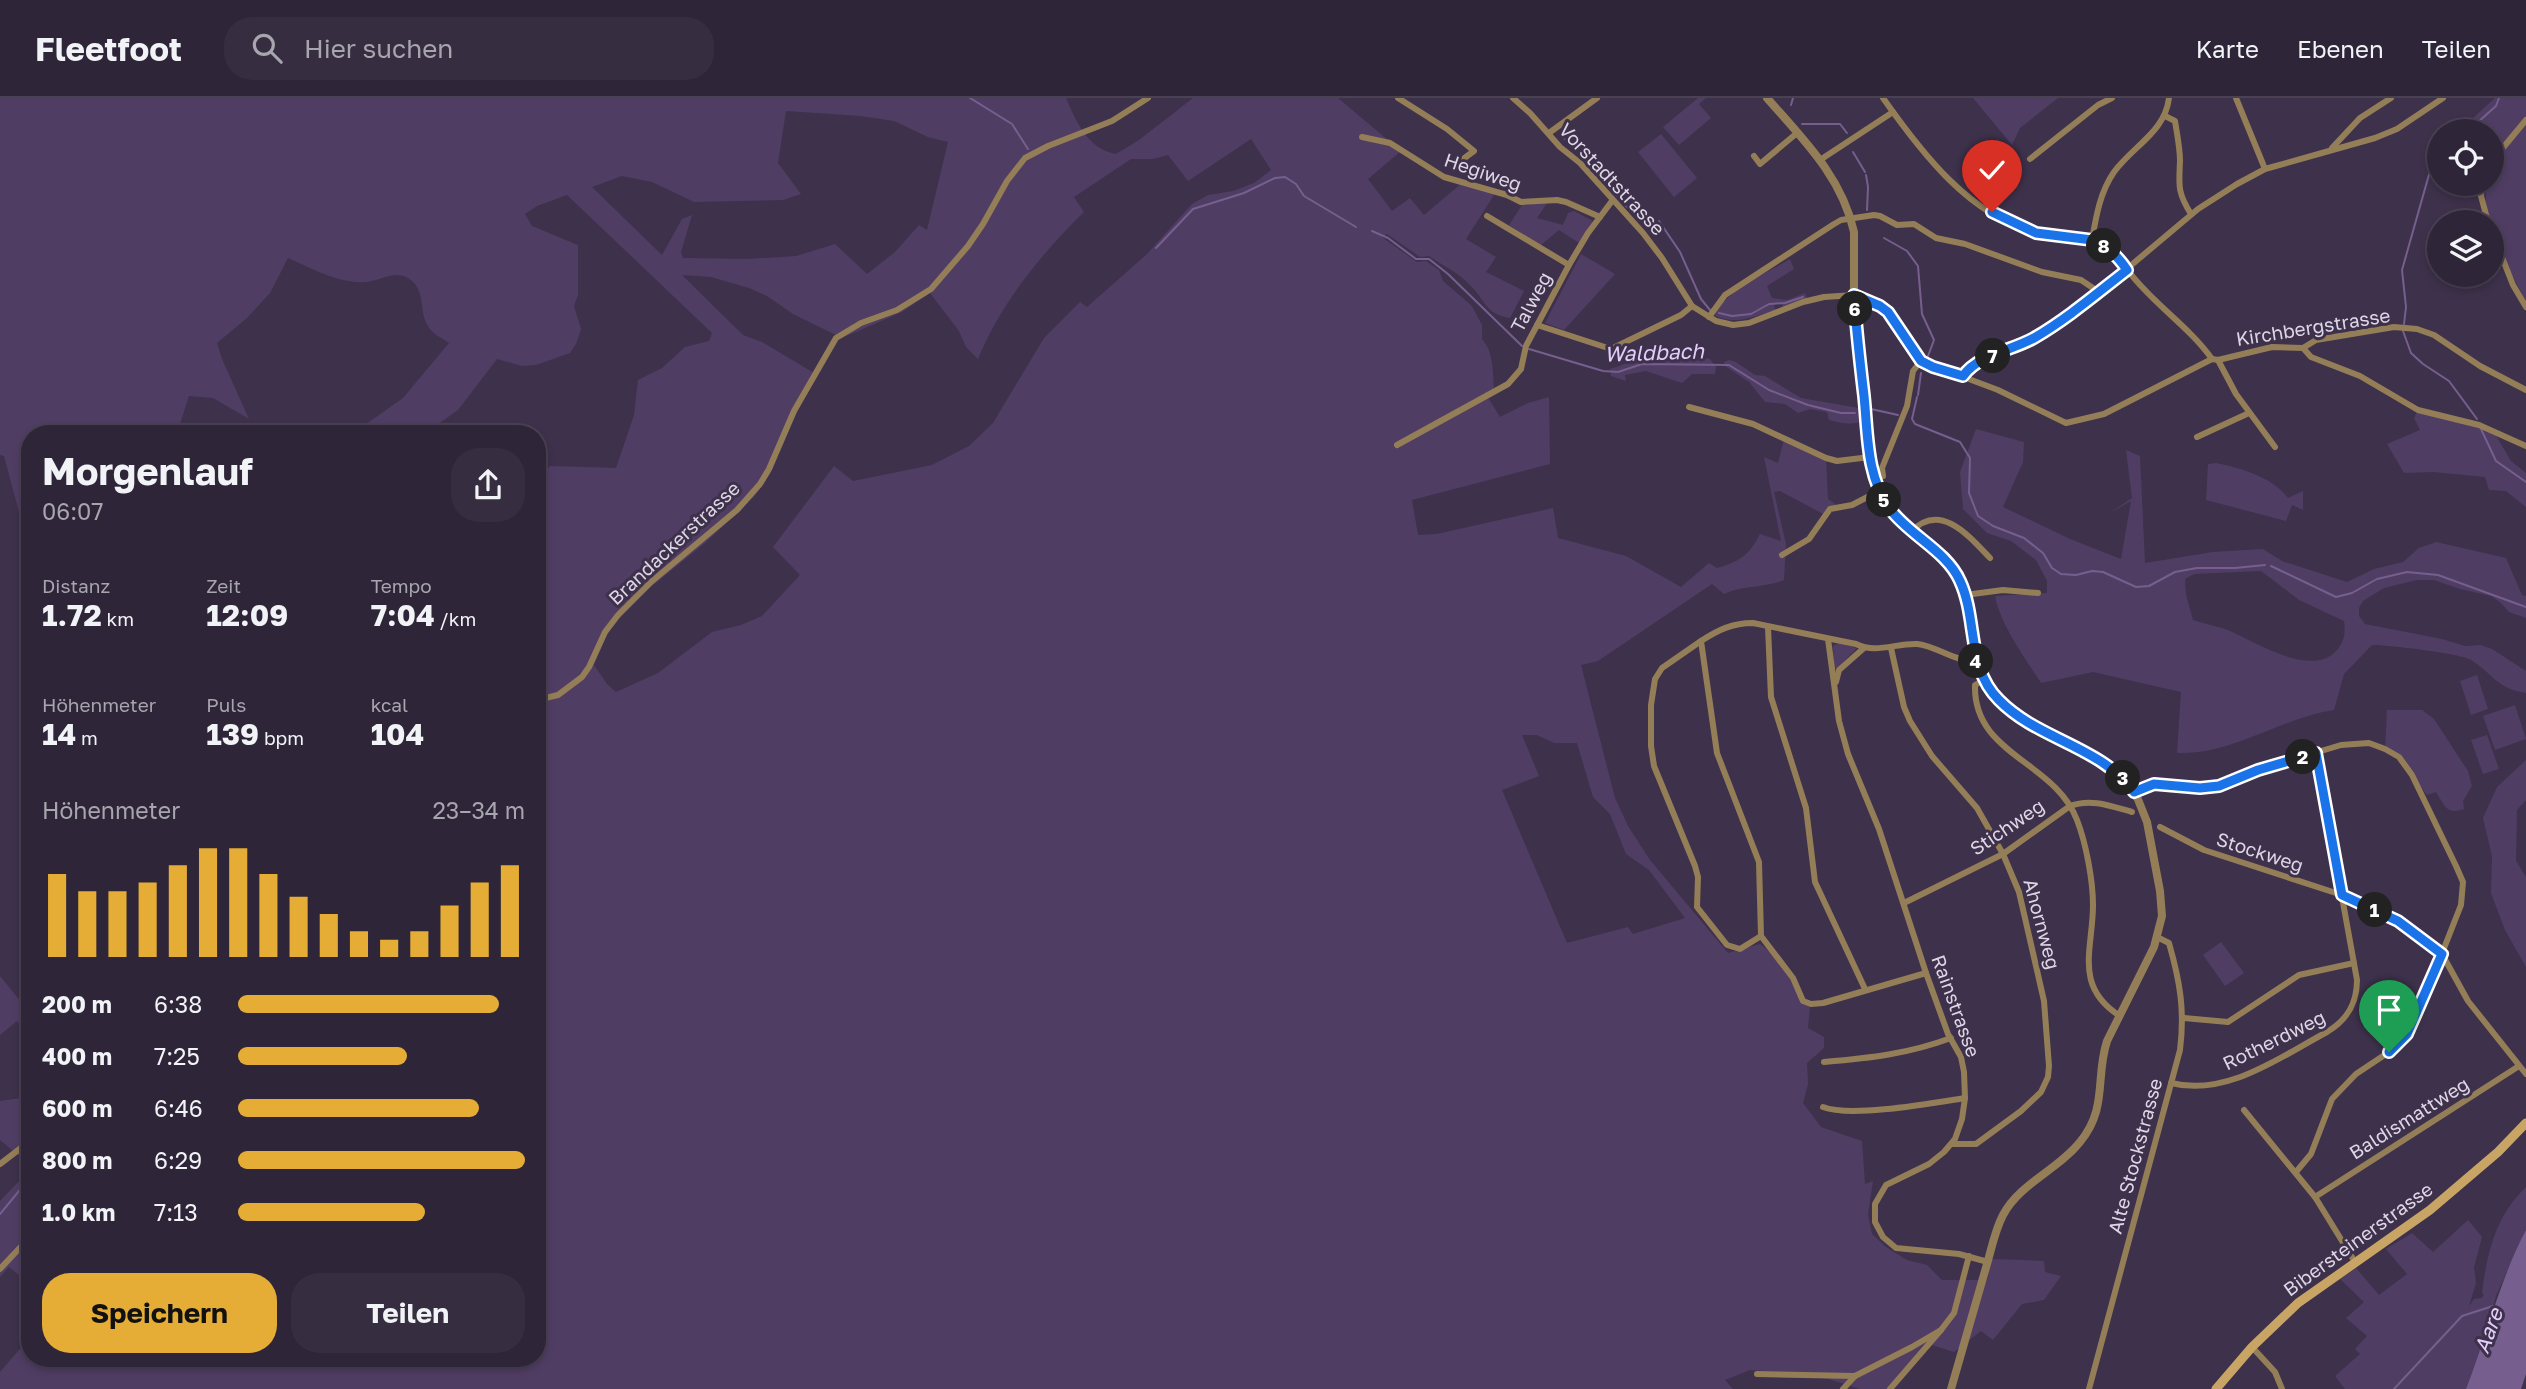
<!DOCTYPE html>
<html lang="de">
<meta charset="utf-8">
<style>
:root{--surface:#2e2538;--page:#362d40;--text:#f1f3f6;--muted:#a7a5ae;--line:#494253;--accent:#e5ad36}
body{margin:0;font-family:"Golos Text",sans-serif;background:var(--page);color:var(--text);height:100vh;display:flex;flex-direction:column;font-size:26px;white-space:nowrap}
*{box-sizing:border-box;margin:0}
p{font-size:23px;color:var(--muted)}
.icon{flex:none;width:38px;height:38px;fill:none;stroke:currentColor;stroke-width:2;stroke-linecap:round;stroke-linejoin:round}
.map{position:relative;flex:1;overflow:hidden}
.drawer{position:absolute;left:21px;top:327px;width:525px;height:942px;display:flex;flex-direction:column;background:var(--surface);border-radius:28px;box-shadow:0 4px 10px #0003,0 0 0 2px var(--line)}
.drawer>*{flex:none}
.buttons{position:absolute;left:2427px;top:21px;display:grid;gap:14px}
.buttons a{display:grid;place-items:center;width:77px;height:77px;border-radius:50%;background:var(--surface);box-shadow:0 4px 10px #0003,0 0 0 2px var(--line);font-size:35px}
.pin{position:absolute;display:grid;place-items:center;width:60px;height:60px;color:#fff;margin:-72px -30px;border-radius:50% 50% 50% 0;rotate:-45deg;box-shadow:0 0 7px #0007}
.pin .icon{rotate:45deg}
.km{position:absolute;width:35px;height:35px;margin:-18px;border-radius:50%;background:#222;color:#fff;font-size:19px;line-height:35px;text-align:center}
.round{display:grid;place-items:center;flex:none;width:74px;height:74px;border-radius:28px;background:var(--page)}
.summary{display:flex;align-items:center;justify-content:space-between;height:119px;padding:0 21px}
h1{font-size:38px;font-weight:700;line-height:52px}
.figures{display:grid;grid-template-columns:repeat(3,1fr);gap:10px;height:119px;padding:7px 21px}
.figures div{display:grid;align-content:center}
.figures b{font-size:30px;font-weight:700}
.figures small{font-size:19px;font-weight:400}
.figures p{font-size:19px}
.chart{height:196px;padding:14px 21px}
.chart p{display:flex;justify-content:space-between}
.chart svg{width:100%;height:126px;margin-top:7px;stroke:var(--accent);stroke-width:6}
.action{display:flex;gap:14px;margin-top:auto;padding:14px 21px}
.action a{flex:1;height:80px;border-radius:28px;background:var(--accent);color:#111;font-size:28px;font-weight:700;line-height:80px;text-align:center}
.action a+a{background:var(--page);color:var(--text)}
ul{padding:0 21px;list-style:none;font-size:23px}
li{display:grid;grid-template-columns:112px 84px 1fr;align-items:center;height:52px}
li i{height:18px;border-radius:9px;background:var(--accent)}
header{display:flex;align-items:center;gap:42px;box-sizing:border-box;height:98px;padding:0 35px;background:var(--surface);border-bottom:2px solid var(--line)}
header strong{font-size:33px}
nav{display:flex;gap:38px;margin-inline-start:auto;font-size:24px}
.search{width:490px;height:63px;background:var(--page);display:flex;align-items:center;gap:18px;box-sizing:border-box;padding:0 24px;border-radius:28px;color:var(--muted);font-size:26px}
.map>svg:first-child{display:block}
.green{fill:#503d64;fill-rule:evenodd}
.water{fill:#765f8e}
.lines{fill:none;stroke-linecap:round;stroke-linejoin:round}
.stream{stroke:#765f8e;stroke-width:2}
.minor{stroke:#947e57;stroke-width:6}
.tertiary{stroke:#947e57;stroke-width:8}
.secondary{stroke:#c9a565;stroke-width:9}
.route-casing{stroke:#fff;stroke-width:14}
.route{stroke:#1a73e8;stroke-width:9}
.labels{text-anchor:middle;stroke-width:6;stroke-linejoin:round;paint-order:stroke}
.street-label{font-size:19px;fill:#ded6e6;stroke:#3e314b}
.water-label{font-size:21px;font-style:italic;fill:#e3cefa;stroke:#3e314b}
</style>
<header>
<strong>Fleetfoot</strong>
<div class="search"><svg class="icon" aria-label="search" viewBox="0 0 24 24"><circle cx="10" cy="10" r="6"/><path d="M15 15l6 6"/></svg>Hier suchen</div>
<nav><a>Karte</a><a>Ebenen</a><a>Teilen</a></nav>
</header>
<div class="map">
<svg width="2526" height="1291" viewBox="0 0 2526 1291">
<rect width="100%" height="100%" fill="#3e314b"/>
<g class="green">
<path d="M0 0H1066C1077 25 1087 50 1116 56L1139 42 1193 0H1338L1401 53 1368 81 1392 113 1410 100 1424 117 1462 85 1496 94 1466 141 1496 159 1486 174 1524 193 1510 220C1485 216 1486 203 1470 187 1459 175 1442 167 1429 158L1420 159 1387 136 1382 139 1417 164 1426 163 1439 172 1443 183 1472 208 1482 227V241C1494 254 1493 277 1494 293L1487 298 1500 319 1528 305 1549 299 1550 366 1412 402 1418 437 1437 436 1553 410 1558 440 1626 458 1681 489 1709 465 1717 470C1741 463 1749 457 1760 436L1781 443 1764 359 1778 365 1784 341 1826 360 1828 401 1838 408 1825 417 1780 393 1774 394 1786 446 1784 482C1765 490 1743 487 1724 496L1712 486 1598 563 1581 567 1615 700 1628 728 1650 762 1728 855 1760 846C1784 862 1790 888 1810 908L1808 930 1824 939V950L1807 965 1808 986 1803 1005 1821 1029 1862 1043 1865 1086 1873 1083 1868 1116 1872 1136 1886 1149 1907 1162 1927 1167 1942 1182H1987L1992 1161 2044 1163 2045 1174 2061 1178 2044 1202 2022 1206 1993 1242 1981 1233 1954 1254 1932 1247 1887 1291H1860L1813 1276 1750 1272 1725 1282 1733 1291H0V1274L30 1239V1260H537V381L550 368 616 370 634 317 638 282 662 270 685 249 709 243 712 235 567 97 537 108 525 116 532 128 578 147V197L574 208 581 231 576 246 570 255 536 267 522 268 497 261 458 312 424 336H352L403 300 449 245C442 240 432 236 428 228 418 212 427 192 408 180 394 172 380 183 366 184 339 186 311 170 288 160L270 195 247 220 217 245 222 261 249 321 213 300 189 298 180 326 184 336H30V425L20 418 4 358 0 357ZM786 13 861 18 894 23 928 39 948 44 927 132 919 127 895 154 867 176 835 146 796 158 748 161 683 160 681 154 692 117 682 121 662 157 592 89 622 78 652 84 694 104 783 102 801 96 778 65ZM1251 41 1271 72 1254 85 1233 93 1208 97 1192 106 1147 156 1087 209 1080 204 1044 240 993 325 969 348 932 367 853 383 834 368 773 449 800 477 762 518 741 527 712 534 658 575 616 594 607 586 594 567 607 537 618 522 651 489 705 445 754 399 770 376 814 275 762 244 743 237 682 177 711 179 749 190 767 198 793 216 842 240 902 214 930 195 959 233 966 249 978 261C1001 205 1041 156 1084 114L1074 99 1131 61H1153L1168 57 1188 83ZM1522 637H1537L1554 645H1577L1593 699 1610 716 1626 756 1649 772 1685 820 1633 836 1628 829 1567 845 1502 692 1539 678Z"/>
<path d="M1698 0H1706L1699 6 1711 20 1679 47 1663 29Z"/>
<path d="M1973 0H2058L2020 30 2012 47Z"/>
<path d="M2495 0H2526V203C2507 167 2482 126 2486 86H2492V33H2459Z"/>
<path d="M1661 36 1697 80 1674 99 1638 54Z"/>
<path d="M1547 105 1537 120 1563 127 1568 115 1574 113 1593 123 1579 145 1559 132 1541 147 1509 127 1522 107Z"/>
<path d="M1581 156 1615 176 1564 232 1545 225Z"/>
<path d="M1790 161 1794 171 1767 188 1772 200 1787 202 1805 195 1807 200 1783 209 1781 204 1774 207 1775 212C1755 219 1736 227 1715 218 1721 195 1770 173 1790 161Z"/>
<path d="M1693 257 1710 261 1716 269 1715 276H1692L1682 285 1646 273 1625 277 1626 283 1611 278 1610 271 1645 259Z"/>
<path d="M1729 262 1736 264 1755 277 1765 278 1801 300 1859 310 1861 318 1860 324C1849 327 1840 325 1829 322L1827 314 1810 311 1798 315 1785 306 1765 304 1749 284 1725 268 1724 264Z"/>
<path d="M2418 312 2494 334 2511 363 2526 375V409L2506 393 2489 392 2485 379 2433 374 2404 375 2387 346 2420 332 2414 320Z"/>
<path d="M1976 331 2024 344 2023 364 2003 409 2070 441 2121 461 2131 403 2108 416 2132 400 2126 352 2140 358 2145 465 2213 454 2263 451 2282 463 2347 484 2374 471 2403 464 2419 450 2436 444 2506 460 2522 497 2526 498V520L2509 514 2500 504 2491 498 2460 491 2434 482H2417L2384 490 2363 503 2359 510V518L2365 526 2442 541 2465 548 2481 547 2492 551 2526 573V595C2497 591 2492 575 2471 562 2460 555 2386 547 2372 547L2344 576 2334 612C2280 620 2233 657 2177 655L2181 594 2093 574 2041 585C2025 560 2000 526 1995 498L2047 495V483L2036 462 2011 443 1987 435 1963 411 1960 374ZM2261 473 2299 502 2344 523C2346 534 2344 545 2336 553 2312 580 2255 544 2230 533 2218 528 2205 526 2193 522L2186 497 2185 481 2194 476Z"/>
<path d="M2216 365C2240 370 2273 379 2288 400L2303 393V412L2292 407 2286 423 2206 402 2208 366Z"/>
<path d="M1839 545 1857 550 1836 571 1834 570 1833 548Z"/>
<path d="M2477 577 2488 611 2471 617 2460 583Z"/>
<path d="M2515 607 2526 641 2495 652 2483 618Z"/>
<path d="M2387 612H2422L2434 621 2468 673 2472 688 2463 703 2464 711C2446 717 2445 708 2436 694L2427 697 2399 659 2385 651Z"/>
<path d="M2487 637 2499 671 2483 676 2471 642Z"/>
<path d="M2526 662V702L2517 712 2516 763 2526 779V869L2505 832 2491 795 2492 758 2483 720 2497 689Z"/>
<path d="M2221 844 2244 875 2225 888 2203 857Z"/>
<path d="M0 878 30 915V939L17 923 0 937Z"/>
<path d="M21 1000 30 1007V1175L24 1181 9 1169 0 1179V1103L20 1082 23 1061 0 1042V1003Z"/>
<path d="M2526 1089V1132L2496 1198 2479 1259 2466 1291H2345L2335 1278 2360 1256 2355 1251 2367 1238 2346 1220 2364 1204 2340 1181 2356 1170 2379 1197 2407 1176 2386 1151 2412 1135 2433 1154 2468 1122 2482 1139 2474 1169 2476 1185 2469 1208 2474 1201 2482 1200 2484 1196 2482 1195C2487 1155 2496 1117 2526 1089Z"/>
</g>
<path class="water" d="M2526 1132V1276L2521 1291H2466C2487 1238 2499 1183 2526 1132Z"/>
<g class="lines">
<g class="stream">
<path d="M970 0 1012 26 1028 51"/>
<path d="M1791 7 1793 0"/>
<path d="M1802 26H1840L1847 35"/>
<path d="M2468 33 2496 8 2499 0"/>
<path d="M1561 39C1589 51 1580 56 1597 74"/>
<path d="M1853 54 1865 74"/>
<path d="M1866 77 1868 89 1867 112"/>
<path d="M1603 82 1627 109 1641 110"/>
<path d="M1659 123 1680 154 1701 201 1710 212"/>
<path d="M1372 133 1388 140 1416 161H1429L1448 176 1522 248"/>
<path d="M1884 140 1907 153 1918 168 1922 216 1934 242 1928 258"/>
<path d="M1156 150 1193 111 1244 95 1275 80 1285 79 1296 86 1304 98 1356 129"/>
<path d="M1719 215 1732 218 1751 216 1769 206 1785 205 1803 199"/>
<path d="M2404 226 2406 209 2402 172 2430 73 2440 59"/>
<path d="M2403 233 2411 255 2423 266 2449 283 2477 321"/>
<path d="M1900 240 1915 264"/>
<path d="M1529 251 1603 273 1618 274 1642 266 1729 267 1769 292 1808 307 1841 315H1855"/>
<path d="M1918 297 1921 275"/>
<path d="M1917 299 1912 321 1915 326 1960 344 1970 360 1969 395 1978 418 1993 428 2024 440 2043 455 2052 470 2061 476 2076 477 2092 473 2103 474 2136 489 2149 488 2175 474 2197 470H2235L2265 467"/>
<path d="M1871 311 1898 317"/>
<path d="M2481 331 2496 363 2526 384"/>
<path d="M2271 468 2336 499 2352 495 2377 481 2407 474 2438 477 2526 509"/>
<path d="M0 1116 23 1088 30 1066"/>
<path d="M2394 1291 2462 1218 2493 1208"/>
</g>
<g class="minor">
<path d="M1398 0 1447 31 1474 53 1455 67"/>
<path d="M1513 0 1530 15 1560 49 1580 65 1643 135 1662 160 1692 208 1716 223 1733 227 1749 225 1803 204 1824 199 1854 197 1880 208 1888 214 1921 263 1998 292 2066 325 2104 316 2212 261 2218 262 2272 249 2303 250 2316 242 2394 229 2417 231 2434 237 2480 268 2526 292"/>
<path d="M1883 0C1921 54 1970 119 2038 135 2056 140 2074 139 2092 142 2115 151 2126 173 2143 190 2165 214 2193 234 2212 261"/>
<path d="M2236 0 2265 71"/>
<path d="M2165 18 2175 23C2177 36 2180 50 2180 63 2179 87 2177 94 2191 116"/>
<path d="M1549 35 1597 0"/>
<path d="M1362 39 1390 45 1444 79 1507 97 1521 104 1557 102 1566 104 1600 119"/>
<path d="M2332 50 2360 20 2391 0"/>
<path d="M1754 58 1760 66 1797 35"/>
<path d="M2030 61 2098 7 2112 0"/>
<path d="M1820 62 1893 14"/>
<path d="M2492 63 2526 22"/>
<path d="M2482 86 2481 98 2488 124"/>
<path d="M1487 118 1569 167"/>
<path d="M2492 134 2513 187 2526 209"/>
<path d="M2092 142C2096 119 2100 94 2114 74 2133 48 2165 34 2169 0"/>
<path d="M1709 219 1725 197 1834 126 1841 122 1874 117 1880 118 1897 127 1914 126 1936 140 1965 146 2042 174 2081 182 2099 194"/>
<path d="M1537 227 1611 251 1681 217 1692 208"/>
<path d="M2303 250 2311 259 2360 278 2418 312 2479 327 2526 348"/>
<path d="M2218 262 2236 296 2275 349"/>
<path d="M1963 278 1967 272 1984 261 2023 246 2079 211 2198 111 2237 86 2265 71 2375 40 2397 31 2443 0"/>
<path d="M1689 309 1753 326 1826 360 1837 363 1870 359"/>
<path d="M2197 339 2249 315"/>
<path d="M1397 347 1508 286 1521 271 1526 248 1569 167 1588 135 1612 103"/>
<path d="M1883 378 1882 370 1907 308 1913 273 1921 263"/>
<path d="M1911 434C1940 403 1969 438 1990 460"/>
<path d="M1782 457 1809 441 1830 411 1852 407 1879 393"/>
<path d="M1965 497 2003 492 2038 495"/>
<path d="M1768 529 1771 599 1806 710 1815 784 1865 891"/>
<path d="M1828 541 1839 623 1848 656 1879 731 1926 875 1948 936 1961 959 1964 974 1965 1000 1962 1021 1955 1041 1944 1054 1929 1066 1886 1087 1875 1106V1124L1883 1139 1896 1150 1959 1156 1988 1164"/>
<path d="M1701 543 1662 570 1655 581 1651 607V648L1654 668 1695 768 1698 779 1697 809 1727 847 1740 851 1761 838"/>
<path d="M1891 550 1904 609 1910 623 1932 658 1977 710 2003 756 2019 794 2044 903 2049 968 2048 979 2041 994 2021 1013 1976 1046H1952"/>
<path d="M1984 582 1975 587C1973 657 2055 663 2077 722 2086 745 2093 783 2093 807 2093 851 2073 888 2120 918"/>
<path d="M1836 584 1839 572 1864 550"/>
<path d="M537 602 558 597 582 579 589 569 605 534 618 517 651 484 737 412 760 386 769 371 794 313 836 240 861 225 897 212 931 191 968 148 983 126 1007 83 1025 60 1048 48 1112 23 1148 0"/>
<path d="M2135 694 2154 686 2200 690 2219 688 2258 672 2341 647 2369 645 2385 651 2399 659 2412 677 2456 768 2463 784 2461 807 2439 863 2407 936 2389 954 2356 976 2332 1001 2311 1056 2296 1074"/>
<path d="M2160 729 2204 752 2342 797 2386 817 2416 834 2442 856 2468 903 2526 976"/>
<path d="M1904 805 2003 756 2070 708C2091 700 2111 708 2132 714"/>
<path d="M1926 875 1823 905 1811 906 1803 903 1793 880 1761 838 1759 764 1717 655 1701 543C1718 532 1732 525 1753 525L1856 546C1876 556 1896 545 1917 546 1938 548 1956 566 1976 561"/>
<path d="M2184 920 2228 924 2299 877 2354 865"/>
<path d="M1824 964C1870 960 1908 956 1951 940"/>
<path d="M2171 985C2227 999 2280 959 2327 934 2347 922 2357 906 2357 882L2316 655"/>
<path d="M1823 1009C1851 1020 1933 1005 1965 1000"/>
<path d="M2244 1012 2315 1099 2355 1164"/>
<path d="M0 1066 30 1043"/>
<path d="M2315 1099 2519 968"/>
<path d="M0 1171 30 1139"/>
<path d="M2252 1249 2275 1274 2282 1291"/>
<path d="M1757 1276 1855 1278 1912 1249 1941 1232 1954 1215 1969 1158"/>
<path d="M1843 1291 1855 1278"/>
<path d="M1890 1291 1941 1232"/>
<path d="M2089 1291 2180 952C2185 912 2180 884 2169 845L2157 839"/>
</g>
<path class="tertiary" d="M1767 0C1803 41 1842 79 1854 134V197L1868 344 1874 379 1881 396 1907 431 1940 457 1959 480 1966 500 1976 561 1981 576 1992 595 2020 620 2111 670 2135 694 2147 724 2160 793 2162 818 2154 849 2107 943C2095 980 2108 1010 2080 1044 2058 1072 2020 1085 2003 1117 1994 1134 1991 1154 1985 1173 1974 1212 1962 1252 1951 1291"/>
<path class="secondary" d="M2216 1291 2252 1249 2298 1205 2430 1112 2498 1054 2526 1025"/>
</g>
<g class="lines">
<defs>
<path id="route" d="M1992 114 2036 135 2092 142C2107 148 2118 158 2127 172 2096 196 2068 220 2034 240 2011 253 1979 256 1963 278L1933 269 1921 263 1888 214 1880 208 1854 197C1856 231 1860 264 1864 298 1868 336 1866 378 1890 411 1909 437 1947 453 1960 483 1978 522 1966 569 1999 602 2038 642 2101 648 2134 694L2154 686 2200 690 2219 688 2258 672 2316 655 2342 797 2398 823 2442 856 2407 936 2389 954"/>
</defs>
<use href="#route" class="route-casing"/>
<use href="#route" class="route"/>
</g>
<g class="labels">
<g class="street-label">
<text transform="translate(1483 74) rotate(19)" y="7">Hegiweg</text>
<text transform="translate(1612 81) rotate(47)" y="7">Vorstadtstrasse</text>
<text transform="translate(1531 204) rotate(-62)" y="7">Talweg</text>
<text transform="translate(2313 229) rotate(-9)" y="7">Kirchbergstrasse</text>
<text transform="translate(674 445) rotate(-43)" y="7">Brandackerstrasse</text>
<text transform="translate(2007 729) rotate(-34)" y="7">Stichweg</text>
<text transform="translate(2260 754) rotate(18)" y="7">Stockweg</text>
<text transform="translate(2042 826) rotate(75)" y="7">Ahornweg</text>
<text transform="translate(1956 908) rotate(70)" y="7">Rainstrasse</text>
<text transform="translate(2274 942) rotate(-26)" y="7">Rotherdweg</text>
<text transform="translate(2409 1020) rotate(-32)" y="7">Baldismattweg</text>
<text transform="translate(2135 1058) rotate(-75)" y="7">Alte Stockstrasse</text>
<text transform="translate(2358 1141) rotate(-36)" y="7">Bibersteinerstrasse</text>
</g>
<g class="water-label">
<text transform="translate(1654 255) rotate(-2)" y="7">Waldbach</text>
<text transform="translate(2489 1233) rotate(-70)" y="7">Aare</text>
</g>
</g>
</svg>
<div class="buttons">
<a><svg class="icon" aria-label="locate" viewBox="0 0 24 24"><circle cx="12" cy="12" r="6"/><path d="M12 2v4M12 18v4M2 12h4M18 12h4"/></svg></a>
<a><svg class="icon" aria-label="layers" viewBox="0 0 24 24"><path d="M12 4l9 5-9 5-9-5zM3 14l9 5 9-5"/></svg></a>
</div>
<div class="pin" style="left:2389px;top:954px;background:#1e9e55"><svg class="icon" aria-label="arrive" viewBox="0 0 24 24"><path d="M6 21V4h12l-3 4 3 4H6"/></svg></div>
<div class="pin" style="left:1992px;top:114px;background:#d93025"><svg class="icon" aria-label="check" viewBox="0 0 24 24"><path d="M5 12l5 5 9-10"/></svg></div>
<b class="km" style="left:2375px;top:812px">1</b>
<b class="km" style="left:2303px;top:659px">2</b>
<b class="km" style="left:2123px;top:680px">3</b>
<b class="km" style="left:1976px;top:563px">4</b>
<b class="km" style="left:1884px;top:402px">5</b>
<b class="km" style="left:1855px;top:211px">6</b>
<b class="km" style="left:1993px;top:258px">7</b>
<b class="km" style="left:2104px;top:148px">8</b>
<section class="drawer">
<div class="summary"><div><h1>Morgenlauf</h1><p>06:07</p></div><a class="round"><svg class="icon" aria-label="share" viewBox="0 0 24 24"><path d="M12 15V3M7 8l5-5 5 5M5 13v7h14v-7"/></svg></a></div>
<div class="figures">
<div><p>Distanz</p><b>1.72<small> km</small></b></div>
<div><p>Zeit</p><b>12:09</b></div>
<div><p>Tempo</p><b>7:04<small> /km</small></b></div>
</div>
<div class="figures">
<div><p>Höhenmeter</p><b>14<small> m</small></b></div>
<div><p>Puls</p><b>139<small> bpm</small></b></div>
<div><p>kcal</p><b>104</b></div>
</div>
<div class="chart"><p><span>Höhenmeter</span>23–34 m</p>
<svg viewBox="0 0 160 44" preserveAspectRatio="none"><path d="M5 44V15M15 44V21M25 44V21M35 44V18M45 44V12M55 44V6M65 44V6M75 44V15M85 44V23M95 44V29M105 44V35M115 44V38M125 44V35M135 44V26M145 44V18M155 44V12"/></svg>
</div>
<ul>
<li><b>200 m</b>6:38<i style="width:91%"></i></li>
<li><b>400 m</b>7:25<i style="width:59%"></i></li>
<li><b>600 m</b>6:46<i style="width:84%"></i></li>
<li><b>800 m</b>6:29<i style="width:100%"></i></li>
<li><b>1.0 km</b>7:13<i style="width:65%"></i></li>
</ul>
<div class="action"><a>Speichern</a><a>Teilen</a></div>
</section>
</div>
